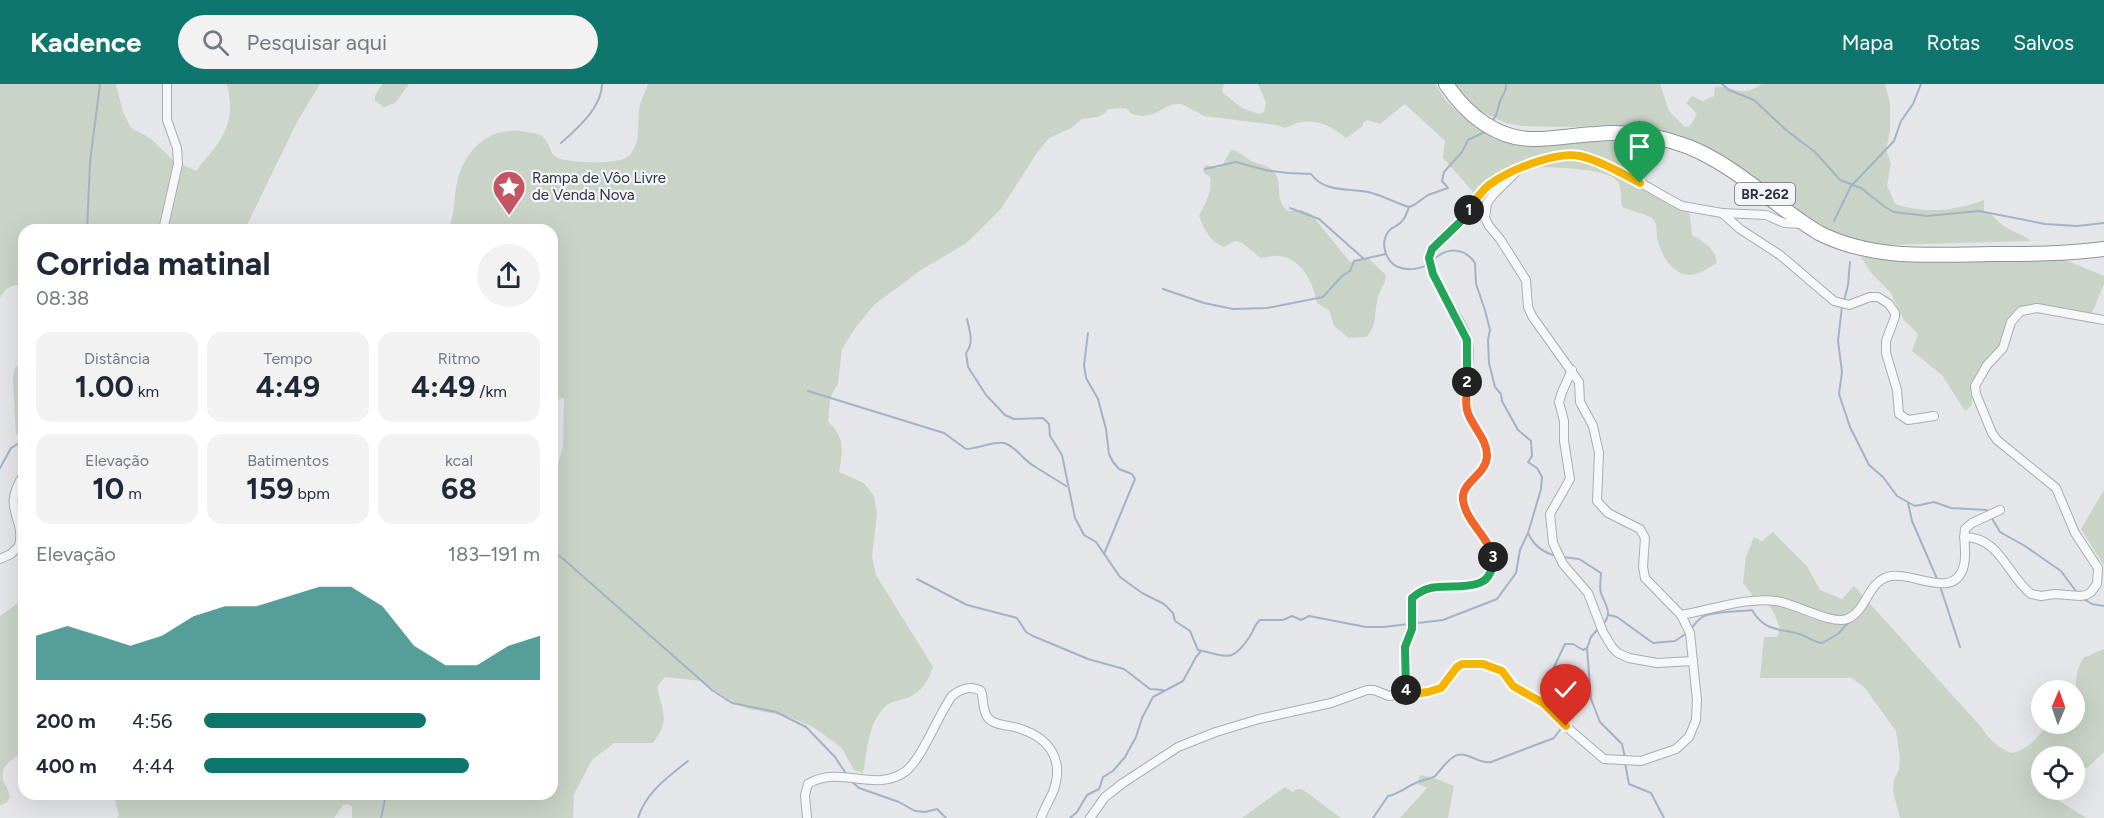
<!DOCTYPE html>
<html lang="pt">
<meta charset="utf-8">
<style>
:root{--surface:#fff;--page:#f2f2f3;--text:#1f2937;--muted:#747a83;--accent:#0f766e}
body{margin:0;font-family:Figtree,sans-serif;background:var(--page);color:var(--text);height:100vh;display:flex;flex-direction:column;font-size:22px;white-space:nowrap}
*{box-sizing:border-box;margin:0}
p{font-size:20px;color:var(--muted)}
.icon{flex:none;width:33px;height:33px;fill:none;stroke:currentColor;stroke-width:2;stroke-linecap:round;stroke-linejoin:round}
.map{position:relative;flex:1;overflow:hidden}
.drawer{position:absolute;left:18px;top:140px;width:540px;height:576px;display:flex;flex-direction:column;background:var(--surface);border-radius:18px;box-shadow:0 6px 24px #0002}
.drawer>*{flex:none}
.needle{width:39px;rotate:2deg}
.controls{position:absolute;left:2031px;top:596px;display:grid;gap:12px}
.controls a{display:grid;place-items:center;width:54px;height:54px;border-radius:50%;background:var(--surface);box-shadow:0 6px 24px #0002;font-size:30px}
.pin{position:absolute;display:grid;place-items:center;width:51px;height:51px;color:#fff;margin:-62px -26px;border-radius:50% 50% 50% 0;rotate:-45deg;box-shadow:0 0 6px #0007}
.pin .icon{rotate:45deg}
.km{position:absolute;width:30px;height:30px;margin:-15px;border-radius:50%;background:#222;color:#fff;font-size:16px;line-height:30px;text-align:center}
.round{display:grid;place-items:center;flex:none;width:63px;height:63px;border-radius:32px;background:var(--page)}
.headline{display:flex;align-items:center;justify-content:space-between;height:102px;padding:0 18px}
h1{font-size:33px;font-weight:700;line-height:45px}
.stats{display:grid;grid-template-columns:repeat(3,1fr);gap:9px;height:102px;padding:6px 18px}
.stats div{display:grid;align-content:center;border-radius:15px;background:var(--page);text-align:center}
.stats b{font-size:30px;font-weight:700}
.stats small{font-size:16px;font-weight:400}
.stats p{font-size:16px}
.chart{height:168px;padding:12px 18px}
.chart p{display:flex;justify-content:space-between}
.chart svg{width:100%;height:108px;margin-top:6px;fill:var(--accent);opacity:.7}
ul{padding:0 18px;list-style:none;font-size:20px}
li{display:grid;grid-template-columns:96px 72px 1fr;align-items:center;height:45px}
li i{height:15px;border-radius:8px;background:var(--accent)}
header{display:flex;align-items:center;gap:36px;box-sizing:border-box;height:84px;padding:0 30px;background:var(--accent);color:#fff}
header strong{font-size:28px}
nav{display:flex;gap:33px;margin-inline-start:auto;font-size:21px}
.search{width:420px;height:54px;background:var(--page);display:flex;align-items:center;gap:15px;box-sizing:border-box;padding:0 21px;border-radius:33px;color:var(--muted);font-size:22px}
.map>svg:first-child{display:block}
.green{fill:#c9d4c6}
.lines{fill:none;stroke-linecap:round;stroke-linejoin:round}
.stream{stroke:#a3b3c7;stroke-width:2}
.street-casing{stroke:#a9adb4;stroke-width:10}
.highway-casing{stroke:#8d94a0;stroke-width:16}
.street{stroke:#f6f7f9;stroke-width:8}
.highway{stroke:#fff;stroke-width:14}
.split-1-casing{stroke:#fff;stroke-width:12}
.split-2-casing{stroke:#fff;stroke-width:12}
.split-3-casing{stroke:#fff;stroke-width:12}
.split-4-casing{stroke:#fff;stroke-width:12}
.split-5-casing{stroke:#fff;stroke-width:12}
.split-1{stroke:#f5b400;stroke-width:8}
.split-2{stroke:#22a559;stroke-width:8}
.split-3{stroke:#f0652b;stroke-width:8}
.split-4{stroke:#22a559;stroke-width:8}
.split-5{stroke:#f5b400;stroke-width:8}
.labels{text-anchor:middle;stroke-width:4.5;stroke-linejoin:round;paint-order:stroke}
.shield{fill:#f4f5f8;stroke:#696e78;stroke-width:1.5}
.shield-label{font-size:14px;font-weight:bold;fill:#2d3441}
.poi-label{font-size:15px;fill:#2d3441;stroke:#f4f5f8;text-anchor:start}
</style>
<header>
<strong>Kadence</strong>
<div class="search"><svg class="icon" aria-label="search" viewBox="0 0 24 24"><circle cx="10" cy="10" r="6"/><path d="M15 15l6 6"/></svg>Pesquisar aqui</div>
<nav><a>Mapa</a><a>Rotas</a><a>Salvos</a></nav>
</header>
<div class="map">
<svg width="2104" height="734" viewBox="0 0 2104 734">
<rect width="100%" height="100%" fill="#e4e6ea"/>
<g class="green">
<path d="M0 0H116L123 28 131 44 150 54 174 77 196 87C221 56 237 42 227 0H320L297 38 245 145 24 146V201C12 200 5 204 0 214Z"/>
<path d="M382 0H409L395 19 384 23 375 17V12Z"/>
<path d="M648 0H1224L1222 8 1242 24 1259 30 1264 28 1266 19 1258 0H1435L1447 18 1460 30 1489 48 1584 57 1637 58 1633 76 1622 87 1687 125 1690 132 1692 151C1704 158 1715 164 1717 179 1711 182 1703 188 1696 190 1674 196 1660 170 1657 153 1656 146 1658 140 1653 135 1645 129 1631 127 1622 123 1620 114 1623 104 1617 97 1606 82 1526 81 1509 86 1496 90 1484 101 1474 109L1443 74 1445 57 1405 20 1380 40 1367 36 1363 39V42L1346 54C1333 43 1320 36 1302 38 1296 38 1290 43 1284 44L1277 41 1204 32 1182 20H1173L1153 30 1142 32 1132 30 1126 24 1108 25 1106 28 1098 33 1082 35 1071 44 1049 54 1036 70 1001 125 978 148 965 160 921 186 874 221 856 243 842 265 838 299 830 314 828 338C845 352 843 367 839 388L864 399 874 412 877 429 872 473 876 491 933 583C929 596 921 609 907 614 897 617 889 617 882 626 868 642 867 669 863 689L854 686 842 664 813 643 787 632 749 625 735 620 701 597 665 593 657 602C662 628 671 635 653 659H614L592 676 574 710 573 734H352V723L348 720 343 721 334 734H117L119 732 114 710H552L553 399 563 362 564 314 552 316V146L449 145C457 124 452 100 464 79 478 54 498 43 527 48 533 49 540 50 544 54 550 59 549 68 556 73 565 79 617 81 627 73 643 61 636 38 640 21 642 14 646 7 648 0Z"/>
<path d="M1451 0H1660L1669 27 1685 43 1690 42 1697 30 1686 19 1692 12 1703 17 1714 12 1715 3C1733 0 1738 16 1762 0H1885L1890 19V48L1886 65 1891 80 1887 101 1895 120C1925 130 1955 127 1984 116V127C1995 131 1999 140 2009 145 2018 150 2022 150 2031 157L1889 161 1867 159 1846 154 1816 141 1754 95 1636 45 1611 41 1570 43 1522 42 1506 39 1477 26Z"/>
<path d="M1231 66C1239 67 1242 71 1248 75 1256 81 1267 79 1274 88 1284 101 1273 115 1288 127L1302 126 1311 130 1350 178 1368 174 1386 191C1386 199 1381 203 1379 210 1373 227 1379 237 1367 253L1349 254 1334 242 1329 226 1317 219C1313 199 1303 176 1280 172 1274 171 1267 173 1261 174L1242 159 1235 157 1224 163C1210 158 1204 145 1199 132 1206 118 1212 109 1210 93L1204 89 1203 85 1206 81 1219 84 1223 80Z"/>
<path d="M2051 170 2104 192V200L2088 239C2072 229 2044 227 2025 228 2017 235 2007 242 2002 252 2000 257 2000 262 1998 266 1986 286 1970 296 1972 321L1965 327 1942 291 1912 267 1918 250 1903 235 1891 209 1872 190 1861 173 1915 177Z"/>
<path d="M24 276V344L16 351 13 294 15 284Z"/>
<path d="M2104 406V480H2103L2081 445Z"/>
<path d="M1773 448 1807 482 1820 506 1842 515 1854 502 1981 643C1989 656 1998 663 2011 669 2029 666 2039 651 2050 639H2074L2075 622 2081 618C2073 603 2075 589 2083 574L2104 565V668L2089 682 2075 691 2074 672H2042V705H2053L2051 708 2054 714 2087 734H1900L1893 707 1894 696 1899 685 1900 674 1896 647 1865 604 1852 594H1760L1764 553H1777L1780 544 1774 529 1764 513 1753 512 1743 499 1746 473 1754 453 1762 457Z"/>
<path d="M24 515V669C13 673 0 682 3 696 6 703 9 706 10 713L6 719 0 721V532Z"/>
<path d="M1420 691 1434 694 1454 702 1448 734H1400L1427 704 1418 700Z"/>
<path d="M1285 703 1293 708 1296 705H1302L1341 734H1242Z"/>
</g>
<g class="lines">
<g class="stream">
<path d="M1722 0 1729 6 1754 16 1786 46 1815 68 1840 96 1861 104 1885 123 1894 128 1927 132 1979 127 2045 140 2077 142 2104 139"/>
<path d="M1493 36C1499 29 1497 23 1501 15 1504 8 1507 8 1506 0"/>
<path d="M561 59C577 45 602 23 602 0"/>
<path d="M1205 85 1236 78 1265 86 1288 89 1311 90C1325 109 1347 104 1368 108 1382 111 1395 119 1409 123L1414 121 1428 111 1448 104 1442 97 1444 88 1462 68 1468 56 1485 48"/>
<path d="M1853 100 1894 57 1901 37 1913 20 1921 0"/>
<path d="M1409 123C1406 131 1404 138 1396 142 1393 144 1391 144 1389 147 1379 158 1386 178 1398 183 1408 187 1421 185 1429 180"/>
<path d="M1290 124 1319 135 1364 175"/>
<path d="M1834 137 1852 100"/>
<path d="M87 146 90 78 100 0"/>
<path d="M1163 205 1204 219 1233 225 1267 224 1323 213 1342 192 1350 187 1354 177 1386 170"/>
<path d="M1844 217 1848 201 1850 178"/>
<path d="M1842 222 1838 257 1842 288 1839 310 1850 343 1869 381 1883 393 1897 412 1915 422 1934 418 1951 424 1987 426 2000 448 2025 462 2061 487 2078 510"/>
<path d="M967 235C970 248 974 259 966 269L968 283 986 311 1005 331 1014 335 1043 334 1049 340 1050 352 1062 371 1075 434 1084 451 1096 458 1120 493 1142 509 1164 520 1173 529 1175 537 1190 547 1198 566C1227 572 1232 580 1250 552 1254 546 1254 541 1260 536H1283L1292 532 1301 536 1309 532 1366 543H1383L1443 536 1497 515 1516 489 1520 466 1528 449 1541 405 1542 393 1537 384 1528 378 1532 372 1531 357 1518 346 1502 317 1501 310 1495 303 1489 279 1488 256 1490 246 1485 226 1476 200 1475 179C1464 163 1447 163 1433 176"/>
<path d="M1088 249 1084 281 1086 294 1098 315 1106 345 1109 370 1113 378 1119 385 1132 390 1135 395 1104 470"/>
<path d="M808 307 944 349 966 365C978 365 992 357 1004 359 1017 363 1023 376 1034 382 1045 389 1055 395 1066 402"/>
<path d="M0 384 11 364 24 356"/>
<path d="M1908 419 1912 437 1938 497"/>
<path d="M1528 449C1534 462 1543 469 1557 472"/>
<path d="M552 467 561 473 712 606 732 619 776 628 806 643 835 673 847 691"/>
<path d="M1563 473 1579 475 1601 489C1601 495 1599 503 1601 509 1605 521 1614 530 1602 541"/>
<path d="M917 495 967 521 1017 534 1026 548 1033 552 1088 575 1124 585 1150 605 1163 606"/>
<path d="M1940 502 1960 563"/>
<path d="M2082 514 2092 520 2104 522"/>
<path d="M1609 531 1617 533 1653 559 1675 557 1687 549"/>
<path d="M1598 545 1591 553 1587 564 1591 615 1600 638 1622 660 1625 674"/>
<path d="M1691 545C1694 541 1697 537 1701 534 1709 527 1740 528 1752 526 1765 548 1778 544 1799 550 1807 552 1813 558 1822 559L1838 550 1849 538"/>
<path d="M1563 634 1562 615 1554 605 1553 585 1565 560H1573L1583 566 1587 564"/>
<path d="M1625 679 1629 700 1651 709 1664 734"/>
<path d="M850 696 859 704 899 718 915 727 925 728 937 725 946 734"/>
<path d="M381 734 386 710"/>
<path d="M638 734C646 708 668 693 688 677"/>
<path d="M1070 734 1077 728 1087 711 1099 705 1103 693 1113 687 1125 673 1136 653 1142 634 1153 613 1183 597 1196 573 1201 567"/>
<path d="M1373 734 1388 712C1399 710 1407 702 1418 698 1423 696 1431 695 1435 692 1442 685 1446 677 1455 672 1468 666 1478 681 1491 678L1554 654 1562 643"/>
</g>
<defs>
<g id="street">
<path d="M1722 129 1740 145 1780 171 1834 217 1849 221 1870 213H1878L1889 220 1895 229V233L1886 257V269L1897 306 1899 330 1908 336 1934 332"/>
<path d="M163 146 178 80 177 64 167 36V0"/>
<path d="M1572 286 1562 308 1559 318 1564 337V357L1570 395 1550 430 1553 459 1563 480 1588 509 1603 548 1612 563 1618 569 1629 574 1657 579 1693 577"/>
<path d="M1964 453C2000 453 2007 491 2031 510L2041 512 2055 510 2080 512 2086 511 2091 508 2097 500 2098 484 2075 449 2056 404 1997 356 1992 349 1976 310 1975 302 1987 281 2003 264 2011 238 2021 227 2037 224 2104 236"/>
<path d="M0 475 11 470 19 462C26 431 0 427 24 390"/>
<path d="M1681 531C1712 526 1745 513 1776 517 1794 519 1832 541 1847 535 1866 528 1867 500 1887 493 1911 485 1955 519 1964 481 1967 469 1963 457 1965 445L1972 439 2000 426"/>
<path d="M1406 611 1405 565 1411 545 1412 514C1435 493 1475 514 1490 489 1505 464 1467 441 1463 416 1460 397 1487 391 1487 370 1487 354 1471 341 1467 325 1461 300 1475 273 1465 249 1457 228 1430 196 1430 176 1429 160 1454 147 1463 135 1484 105 1493 94 1528 82 1541 77 1556 70 1571 71 1603 72 1652 107 1682 122L1722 129 1766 131 1784 139 1801 140"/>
<path d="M807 734 805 711 808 700C840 680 876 710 906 687 923 673 938 631 952 612 960 605 971 601 981 607 984 615 982 627 988 634 995 642 1009 641 1018 644 1050 654 1065 676 1053 708 1049 717 1044 725 1041 734"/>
<path d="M1090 734 1105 713 1123 699 1178 663 1216 648 1259 635 1331 619 1367 606H1374L1389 612 1437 606 1444 602 1457 583 1469 579 1483 580 1502 587 1513 602 1546 621 1562 639 1604 675 1641 677 1676 665 1689 653 1696 636 1697 616 1690 549 1681 531 1645 494 1643 483 1645 454 1640 445 1608 429 1597 417 1599 369 1593 342 1580 318 1579 298 1532 232 1528 223 1526 196 1500 155 1489 142 1485 134 1487 119 1493 111 1518 86"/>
</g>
<path id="highway" d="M1446 0C1466 30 1497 56 1535 55 1555 55 1575 51 1595 50 1626 47 1660 52 1689 63 1738 83 1774 122 1819 149 1872 176 1932 171 1990 170 2028 170 2066 170 2104 165"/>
</defs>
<use href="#street" class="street-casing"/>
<use href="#highway" class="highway-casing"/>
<use href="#street" class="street"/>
<use href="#highway" class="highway"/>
</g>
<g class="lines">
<defs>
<path id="split-1" d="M1469 126C1475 117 1480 108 1489 101 1509 86 1556 67 1580 72 1601 77 1621 89 1640 99"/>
<path id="split-2" d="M1467 298V256L1433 190 1429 174 1432 165 1460 138 1469 126"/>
<path id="split-3" d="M1467 298C1467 307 1465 317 1467 326 1471 342 1488 355 1487 373 1485 392 1461 398 1463 416 1466 438 1488 452 1493 473"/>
<path id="split-4" d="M1406 606 1405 563 1412 545V514C1419 508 1428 503 1438 503 1461 501 1494 509 1493 473"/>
<path id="split-5" d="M1406 606V611L1428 608 1441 604 1457 583 1462 580H1483L1502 587 1513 602 1543 619 1566 642"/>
</defs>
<use href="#split-1" class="split-1-casing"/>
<use href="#split-2" class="split-2-casing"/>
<use href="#split-3" class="split-3-casing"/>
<use href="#split-4" class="split-4-casing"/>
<use href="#split-5" class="split-5-casing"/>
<use href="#split-1" class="split-1"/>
<use href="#split-2" class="split-2"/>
<use href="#split-3" class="split-3"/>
<use href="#split-4" class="split-4"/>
<use href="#split-5" class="split-5"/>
</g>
<defs>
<symbol id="sight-pin" viewBox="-11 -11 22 30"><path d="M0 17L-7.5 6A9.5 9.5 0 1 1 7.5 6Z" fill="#c25763" stroke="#f4f5f8"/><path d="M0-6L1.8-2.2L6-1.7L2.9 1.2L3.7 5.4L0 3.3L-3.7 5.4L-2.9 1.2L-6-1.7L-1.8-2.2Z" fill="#fff"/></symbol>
</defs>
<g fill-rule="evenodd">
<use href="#sight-pin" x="490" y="84" width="38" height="52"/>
</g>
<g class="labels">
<rect class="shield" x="1735" y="99" width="60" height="22" rx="4.5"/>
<g class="shield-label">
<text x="1765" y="115">BR-262</text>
</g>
<g class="poi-label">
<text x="532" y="99">Rampa de Vôo Livre<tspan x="532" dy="17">de Venda Nova</tspan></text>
</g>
</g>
</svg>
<div class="controls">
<a><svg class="needle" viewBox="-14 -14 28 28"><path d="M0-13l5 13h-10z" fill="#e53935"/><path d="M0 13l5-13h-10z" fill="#747a83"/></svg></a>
<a><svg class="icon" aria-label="locate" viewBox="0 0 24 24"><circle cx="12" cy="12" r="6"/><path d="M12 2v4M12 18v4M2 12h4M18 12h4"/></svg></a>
</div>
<div class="pin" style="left:1640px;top:99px;background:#1e9e55"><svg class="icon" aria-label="arrive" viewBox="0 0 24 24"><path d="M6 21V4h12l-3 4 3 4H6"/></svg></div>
<div class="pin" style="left:1566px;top:642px;background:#d93025"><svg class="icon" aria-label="check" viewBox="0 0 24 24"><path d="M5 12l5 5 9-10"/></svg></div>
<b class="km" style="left:1469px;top:126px">1</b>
<b class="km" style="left:1467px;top:298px">2</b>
<b class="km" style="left:1493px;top:473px">3</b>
<b class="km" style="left:1406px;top:606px">4</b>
<section class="drawer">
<div class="headline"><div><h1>Corrida matinal</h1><p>08:38</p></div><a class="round"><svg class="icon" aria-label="share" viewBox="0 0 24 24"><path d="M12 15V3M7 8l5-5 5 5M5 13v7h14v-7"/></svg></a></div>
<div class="stats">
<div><p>Distância</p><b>1.00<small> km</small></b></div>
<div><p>Tempo</p><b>4:49</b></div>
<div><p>Ritmo</p><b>4:49<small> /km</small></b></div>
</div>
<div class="stats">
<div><p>Elevação</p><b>10<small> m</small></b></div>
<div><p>Batimentos</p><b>159<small> bpm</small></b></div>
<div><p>kcal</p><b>68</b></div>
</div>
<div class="chart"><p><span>Elevação</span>183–191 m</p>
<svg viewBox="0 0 160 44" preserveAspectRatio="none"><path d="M0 44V26L10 22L20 26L30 30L40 26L50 18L60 14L70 14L80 10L90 6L100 6L110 14L120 30L130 38L140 38L150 30L160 26V44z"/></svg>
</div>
<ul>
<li><b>200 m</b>4:56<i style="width:66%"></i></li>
<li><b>400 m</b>4:44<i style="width:79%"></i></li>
</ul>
</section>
</div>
